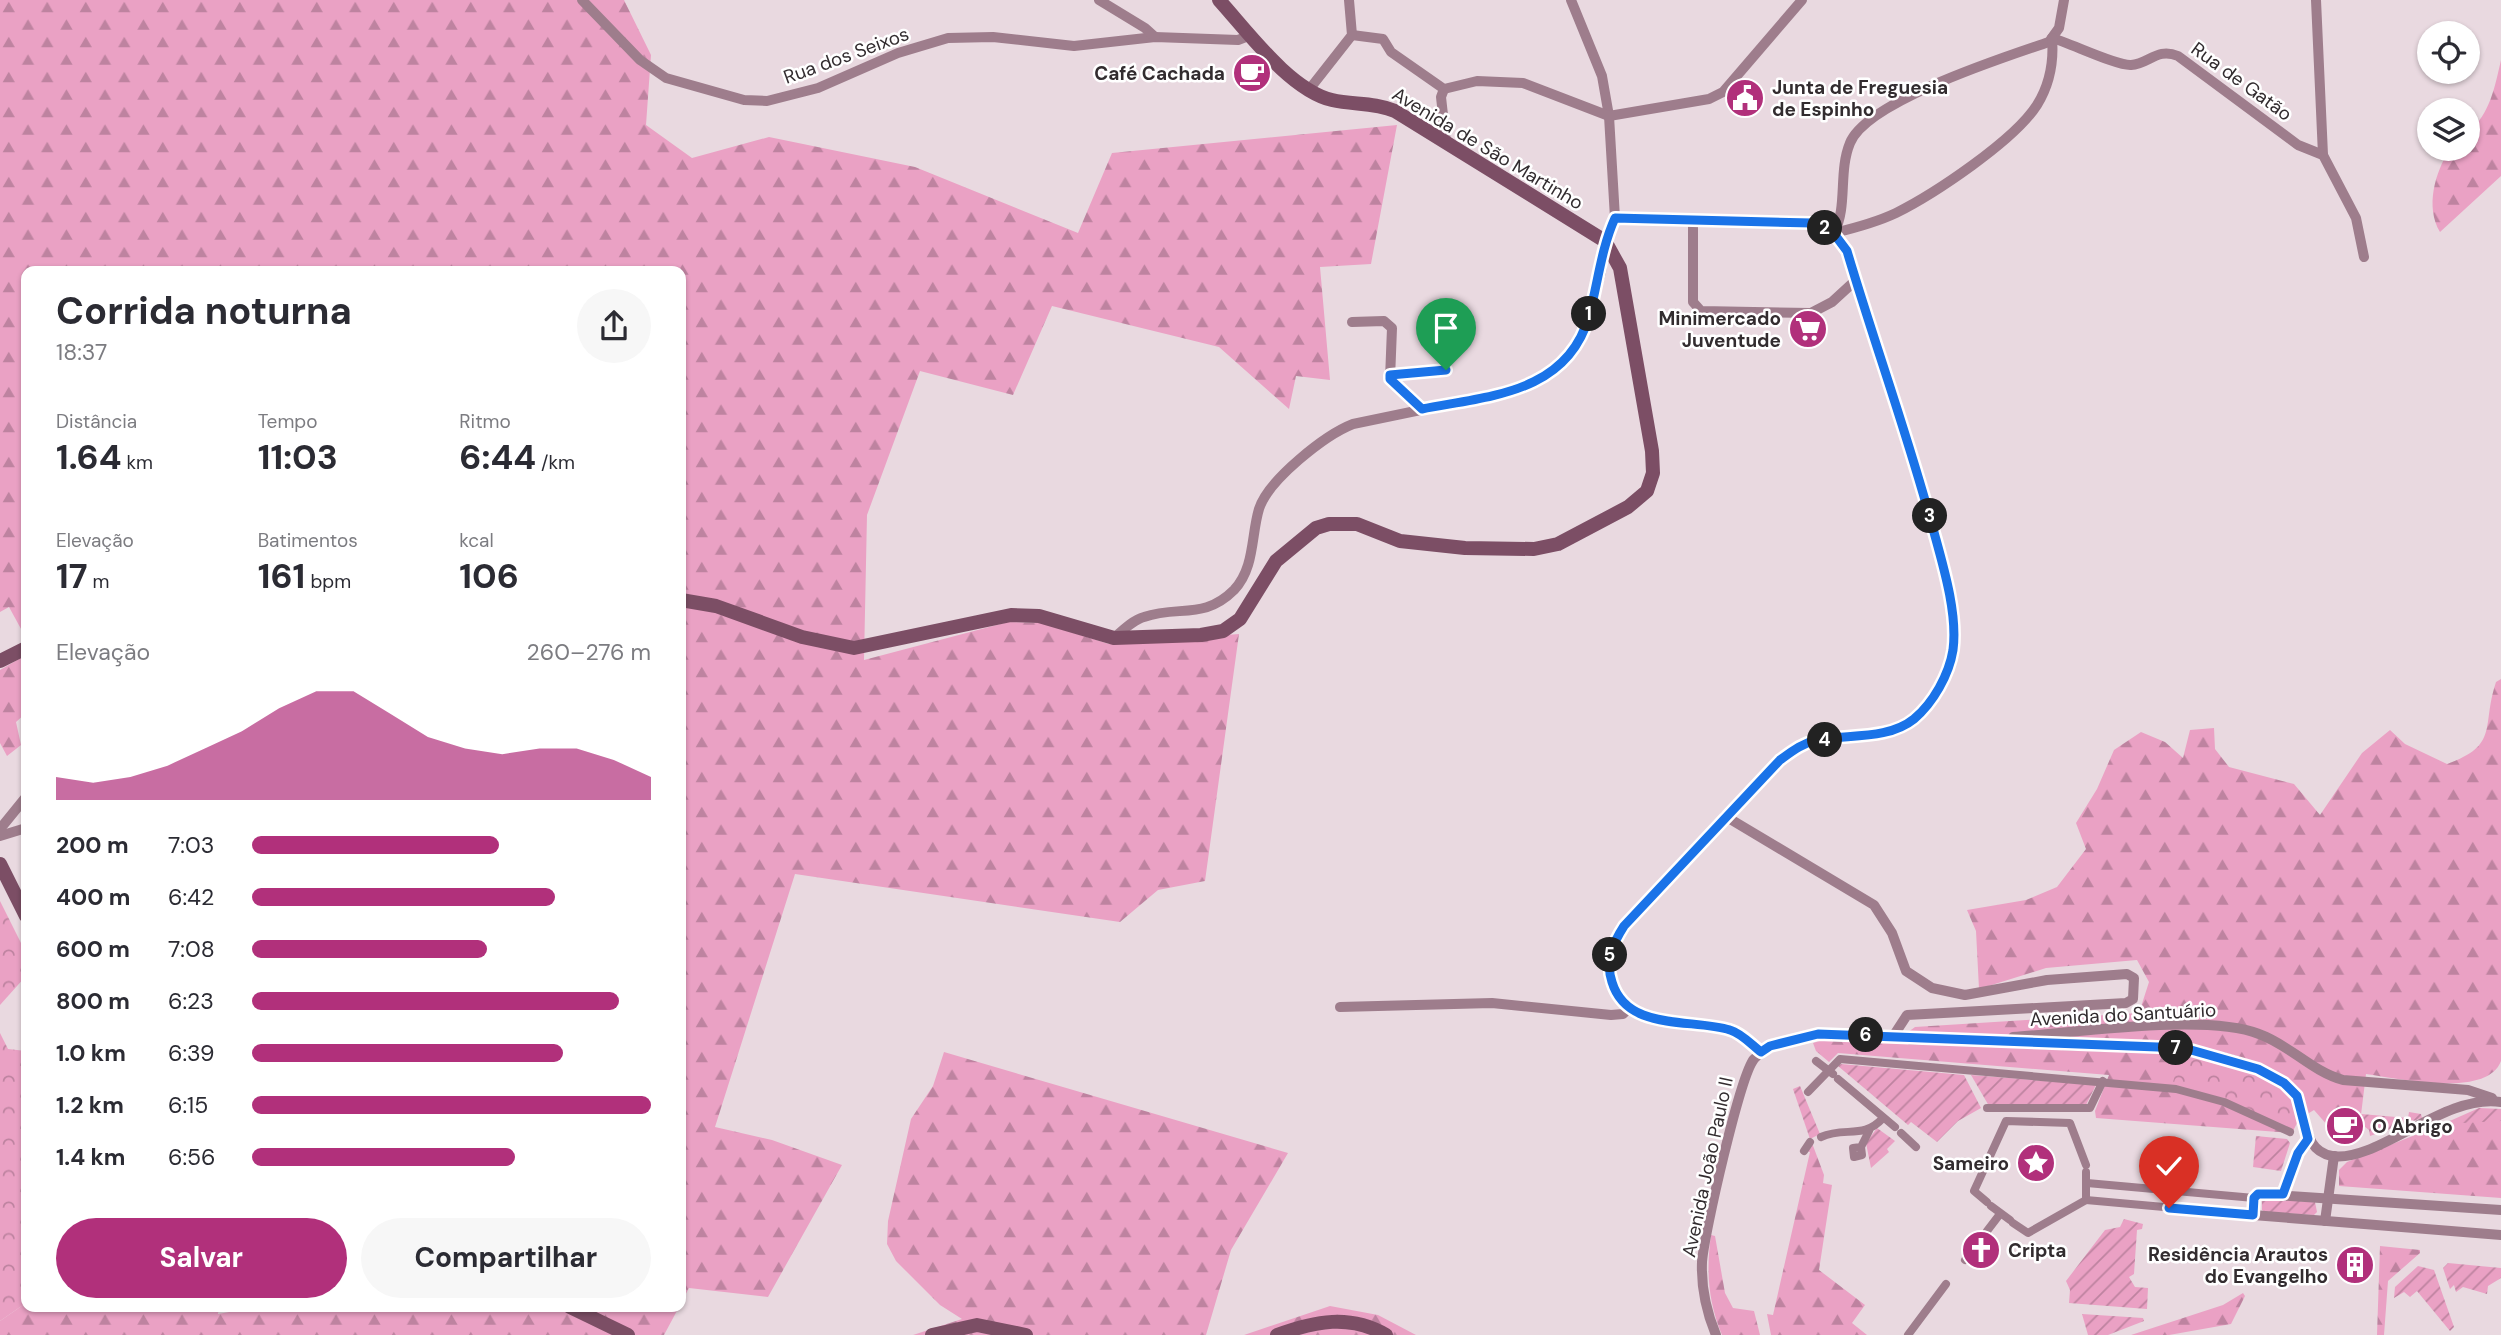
<!DOCTYPE html>
<html lang="pt">
<meta charset="utf-8">
<style>
:root{--surface:#fff;--page:#f7f7f7;--text:#2b2b33;--muted:#7c7c81;--accent:#b1307b}
body{margin:0;font-family:"DM Sans",sans-serif;background:var(--page);color:var(--text);height:100vh;display:flex;flex-direction:column;font-size:26px;white-space:nowrap}
*{box-sizing:border-box;margin:0}
p{font-size:23px;color:var(--muted)}
.icon{flex:none;width:38px;height:38px;fill:none;stroke:currentColor;stroke-width:2;stroke-linecap:round;stroke-linejoin:round}
.map{position:relative;flex:1;overflow:hidden}
.sheet{position:absolute;left:21px;top:266px;width:665px;height:1046px;display:flex;flex-direction:column;background:var(--surface);border-radius:14px;box-shadow:0 2px 5px #0004}
.sheet>*{flex:none}
.tools{position:absolute;left:2417px;top:21px;display:grid;gap:14px}
.tools a{display:grid;place-items:center;width:63px;height:63px;border-radius:50%;background:var(--surface);box-shadow:0 2px 5px #0004;font-size:35px}
.pin{position:absolute;display:grid;place-items:center;width:60px;height:60px;color:#fff;margin:-72px -30px;border-radius:50% 50% 50% 0;rotate:-45deg;box-shadow:0 0 7px #0007}
.pin .icon{rotate:45deg}
.km{position:absolute;width:35px;height:35px;margin:-18px;border-radius:50%;background:#222;color:#fff;font-size:19px;line-height:35px;text-align:center}
.round{display:grid;place-items:center;flex:none;width:74px;height:74px;border-radius:37px;background:var(--page)}
.overview{display:flex;align-items:center;justify-content:space-between;height:119px;padding:0 35px}
h1{font-size:38px;font-weight:700;line-height:52px}
.stats{display:grid;grid-template-columns:repeat(3,1fr);gap:10px;height:119px;padding:7px 35px}
.stats div{display:grid;align-content:center}
.stats b{font-size:35px;font-weight:700}
.stats small{font-size:19px;font-weight:400}
.stats p{font-size:19px}
.chart{height:196px;padding:14px 35px}
.chart p{display:flex;justify-content:space-between}
.chart svg{width:100%;height:126px;margin-top:7px;fill:var(--accent);opacity:.7}
.primary-button{display:flex;gap:14px;margin-top:auto;padding:14px 35px}
.primary-button a{flex:1;height:80px;border-radius:42px;background:var(--accent);color:#fff;font-size:28px;font-weight:700;line-height:80px;text-align:center}
.primary-button a+a{background:var(--page);color:var(--text)}
ul{padding:0 35px;list-style:none;font-size:23px}
li{display:grid;grid-template-columns:112px 84px 1fr;align-items:center;height:52px}
li i{height:18px;border-radius:9px;background:var(--accent)}
.map>svg:first-child{display:block}
.forest{fill:url(#forest-firs)}
.park{fill:url(#park-crowns)}
.garden{fill:url(#garden-furrows)}
.lines{fill:none;stroke-linecap:round;stroke-linejoin:round}
.pedestrian{stroke:#9e7d8c;stroke-width:8}
.minor{stroke:#9e7d8c;stroke-width:10}
.secondary{stroke:#7c4e65;stroke-width:14}
.route-casing{stroke:#fff;stroke-width:14}
.route{stroke:#1a73e8;stroke-width:9}
.labels{text-anchor:middle;stroke-width:5;stroke-linejoin:round;paint-order:stroke}
.street-label{font-size:19px;fill:#322c2f;stroke:#fff}
.poi-label{font-size:19px;font-weight:bold;fill:#322c2f;stroke:#fff;text-anchor:end}
</style>
<div class="map">
<svg width="2501" height="1335" viewBox="0 0 2501 1335">
<defs>
<pattern id="forest-firs" width="22" height="20" patternUnits="userSpaceOnUse" patternTransform="scale(1.75)"><rect width="22" height="20" fill="#eaa1c4"/><path d="M5 1l3.5 6h-7zM16 11l3.5 6h-7z" fill="#be83a0"/></pattern>
<pattern id="park-crowns" width="20" height="18" patternUnits="userSpaceOnUse" patternTransform="scale(1.75)"><rect width="20" height="18" fill="#eaa1c4"/><path d="M2 6a3 3 0 1 1 6 0M12 15a3 3 0 1 1 6 0" fill="none" stroke="#be83a0"/></pattern>
<pattern id="garden-furrows" width="10" height="10" patternUnits="userSpaceOnUse" patternTransform="scale(1.75)"><rect width="10" height="10" fill="#eaa1c4"/><path d="M-1 1l2-2M0 10L10 0M9 11l2-2" fill="none" stroke="#be83a0"/></pattern>
</defs>
<rect width="100%" height="100%" fill="#e9d9e0"/>
<g class="forest">
<path d="M0 0H624L651 55 646 125 692 158 769 137 915 167 1078 233 1112 153 1397 125 1371 264 1320 267 1330 380 1296 376 1289 409 1219 347 1052 306 1013 395 920 371 867 515 864 660 1008 622 1042 623 1109 644 1239 634 1205 881 1158 890 1120 922 795 874 715 1127 772 1140 842 1165 768 1297 689 1288 681 1303V271H26V638L9 607 0 612Z"/>
<path d="M2501 60V176L2440 232C2425 207 2435 172 2450 149H2468V132C2490 115 2495 86 2501 60Z"/>
<path d="M26 655V713L16 722 21 745 7 756 0 743V670Z"/>
<path d="M2501 679V1061C2487 1099 2397 1078 2366 1074L2360 1123 2333 1114 2328 1126 2314 1110 2299 1119 2292 1133 2096 1118 2095 1111 2109 1075 1838 1053 1829 1062 1816 1051 1813 1043 1826 1039 1896 1041 1915 1027 2139 1013 2149 982 2137 960 2046 968 1979 989 1976 931 1967 910 2026 900 2057 887 2086 849 2076 823 2097 789 2114 750 2141 732 2165 742 2183 758 2190 730 2214 728 2215 749 2229 767 2294 784 2320 815 2362 753 2390 730 2405 744 2447 764C2500 745 2481 727 2496 682Z"/>
<path d="M944 1052 1288 1153 1231 1250 1206 1335H913L962 1319 940 1305 896 1261 887 1244 888 1221 911 1119 933 1086Z"/>
<path d="M2470 1120 2501 1121V1198L2339 1186V1170L2347 1162 2443 1124Z"/>
<path d="M1812 1143 1824 1175 1823 1183 1832 1185 1819 1270 1865 1305 1852 1323 1867 1335H1771L1767 1314 1773 1315 1810 1152 1806 1151Z"/>
<path d="M1711 1235 1715 1236 1725 1293 1733 1308 1754 1311 1760 1335H1722C1708 1301 1706 1271 1711 1235Z"/>
<path d="M2380 1246 2420 1250V1253L2388 1281 2384 1335H2377Z"/>
<path d="M2243 1293 2245 1296 2231 1324 2169 1335H2131L2223 1305Z"/>
<path d="M26 1303V1307H219L218 1314 258 1307H679L664 1335H0V1321Z"/>
<path d="M1330 1306 1378 1315 1416 1335H1244Z"/>
</g>
<g class="park">
<path d="M0 901 26 953V976L0 1005Z"/>
<path d="M0 1033 8 1049 26 1051V1303L0 1321Z"/>
<path d="M2184 1048 2258 1069 2288 1092 2299 1119 2290 1132 2255 1114 2171 1088Z"/>
</g>
<g class="garden">
<path d="M1841 1064 1964 1075 1981 1108 1958 1121 1937 1142 1911 1122 1908 1125 1838 1066Z"/>
<path d="M1971 1075 2096 1085 2085 1107 1989 1106Z"/>
<path d="M1800 1086 1820 1134 1810 1139 1793 1089Z"/>
<path d="M2479 1108 2501 1109V1121L2443 1124Z"/>
<path d="M2409 1112 2421 1114 2422 1118 2370 1136 2369 1130 2360 1123 2361 1114 2408 1118Z"/>
<path d="M1877 1128 1895 1141 1887 1149 1889 1152 1871 1168 1866 1143Z"/>
<path d="M2256 1136 2287 1139 2290 1143 2281 1171 2253 1167Z"/>
<path d="M2265 1199 2315 1202 2317 1212 2314 1215 2265 1212 2262 1210V1201Z"/>
<path d="M2124 1219 2143 1224 2142 1229 2137 1230 2134 1274 2129 1277 2135 1287 2148 1288 2147 1309 2069 1303 2070 1290 2066 1281 2105 1230 2120 1227Z"/>
<path d="M2448 1263 2501 1268V1278L2488 1286 2487 1294 2463 1287 2456 1292 2454 1285 2450 1289 2443 1268Z"/>
<path d="M2418 1266 2434 1270 2454 1327 2450 1331 2417 1291 2410 1297 2404 1292 2394 1298 2395 1287Z"/>
<path d="M2082 1314 2143 1318 2144 1321 2108 1335H2088Z"/>
</g>
<g class="lines">
<g class="pedestrian">
<path d="M1816 1061 1833 1074"/>
<path d="M1838 1079 1895 1127"/>
<path d="M1808 1092 1840 1059 2176 1089 2224 1102 2290 1132"/>
<path d="M1987 1108H2090L2103 1081"/>
<path d="M1901 1133 1916 1147"/>
<path d="M1821 1137C1845 1126 1863 1140 1883 1118"/>
<path d="M1861 1147 1853 1148 1854 1157 1862 1155 1861 1147 1869 1131"/>
<path d="M1804 1151 1810 1142"/>
<path d="M2087 1183 2254 1198"/>
<path d="M2086 1200 2253 1215"/>
<path d="M1987 1202 1974 1191 2006 1121 2070 1123 2086 1165"/>
<path d="M1991 1206 2010 1220"/>
<path d="M2013 1223 2028 1233 2086 1200V1172"/>
<path d="M1987 1231 2000 1214"/>
<path d="M1977 1244 1983 1235"/>
<path d="M1965 1260 1969 1254"/>
<path d="M1908 1335 1946 1284"/>
</g>
<g class="minor">
<path d="M582 0 640 60 666 78 744 100 767 101 818 88 898 53 948 38 993 37 1074 46 1155 37 1238 40 1251 35"/>
<path d="M1099 0 1145 28 1155 37"/>
<path d="M1571 0 1602 76 1609 116 1615 218"/>
<path d="M2316 0 2323 155"/>
<path d="M1352 35 1383 39 1391 52 1444 89 1477 81 1523 83 1609 116 1709 99 1723 92 1802 0"/>
<path d="M2052 38C2070 43 2117 66 2131 65 2149 64 2157 47 2178 56L2298 145 2323 155 2356 218 2364 257"/>
<path d="M1444 89 1441 97 1446 142"/>
<path d="M1308 91 1352 35 1349 0"/>
<path d="M1615 218 1812 224 1833 231 1847 251C1874 342 1907 433 1932 525 1942 562 1959 612 1953 650 1949 675 1933 703 1914 719 1889 740 1848 734 1817 741 1802 744 1791 752 1780 760L1624 926C1613 943 1605 961 1612 982 1627 1032 1692 1018 1730 1030 1741 1033 1752 1045 1761 1052"/>
<path d="M1693 219V302L1701 311 1811 313 1832 302 1856 280"/>
<path d="M1834 233C1848 207 1838 172 1850 143 1867 101 2005 57 2049 42L2059 28 2064 0"/>
<path d="M1834 233C1855 228 1877 222 1896 213 1934 194 2014 141 2037 105 2050 84 2054 62 2052 38"/>
<path d="M1352 322 1384 321 1392 328 1390 379 1422 409"/>
<path d="M1390 375 1446 370"/>
<path d="M1114 638C1123 630 1133 620 1144 617 1179 605 1204 620 1234 590 1255 568 1251 535 1259 509 1268 480 1325 435 1353 424L1517 390 1544 377 1574 350 1582 338 1601 272 1605 241 1615 218"/>
<path d="M1725 816 1874 905 1892 933 1906 971 1932 988 1965 995 2047 980 2127 974 2134 978 2133 999 2126 1003 1907 1015 1894 1035"/>
<path d="M0 829 26 797"/>
<path d="M0 836 26 828"/>
<path d="M1340 1007 1492 1003 1611 1015 1623 1014 1630 1007"/>
<path d="M2013 1037C2075 1033 2205 1013 2259 1034 2290 1045 2311 1071 2343 1080L2468 1090 2492 1098"/>
<path d="M2283 1194 2298 1153 2308 1139"/>
<path d="M2501 1210 2258 1194 2254 1198 2253 1215 2501 1235"/>
<path d="M2325 1221 2334 1156"/>
<path d="M1716 1335C1706 1311 1701 1288 1702 1262 1704 1234 1740 1076 1754 1059 1769 1042 1796 1041 1817 1034 1899 1036 1979 1041 2061 1045 2127 1048 2196 1043 2259 1069 2272 1075 2289 1084 2297 1096 2309 1117 2301 1150 2332 1156 2378 1163 2444 1093 2501 1102"/>
</g>
<g class="secondary">
<path d="M681 600 716 606 802 637 854 648 1011 615 1039 616 1114 638 1201 635 1223 631 1240 619 1276 561 1316 528 1329 524H1357L1400 541 1465 548 1534 549 1558 544 1628 507 1647 491 1653 473 1652 451 1620 268 1605 241 1395 111C1374 102 1353 105 1332 100 1290 90 1248 32 1219 0"/>
<path d="M0 661 26 648"/>
<path d="M0 864 26 916"/>
<path d="M570 1307 628 1335"/>
<path d="M932 1335 977 1325 1026 1335"/>
<path d="M1277 1335C1315 1321 1350 1314 1386 1335"/>
</g>
</g>
<g class="lines">
<defs>
<path id="route" d="M1446 370 1390 375V379L1422 409C1488 396 1567 394 1589 316 1598 283 1601 249 1615 218L1812 223 1832 231 1847 251C1874 342 1907 433 1932 525 1942 562 1958 612 1953 650 1949 675 1933 703 1914 719 1888 740 1848 734 1817 740 1802 743 1791 752 1780 760L1624 926C1613 943 1605 961 1612 982 1627 1032 1692 1018 1730 1030 1741 1033 1752 1045 1761 1052L1770 1046 1818 1034 2184 1048 2258 1069 2284 1083 2297 1096 2308 1139 2298 1153 2283 1194H2258L2254 1198 2253 1215 2169 1208"/>
</defs>
<use href="#route" class="route-casing"/>
<use href="#route" class="route"/>
</g>
<defs>
<symbol id="cafe-disc" viewBox="-11 -11 22 22"><circle r="9.5" fill="#b1307b" stroke="#fff"/><path d="M-5.5-4.5H6V0H3Q3 3.5 0 3.5H-2.5Q-5.5 3.5-5.5 0ZM3-3.2v2h1.7v-2ZM-6 4.5H4V6H-6Z" fill="#fff"/></symbol>
<symbol id="civic-disc" viewBox="-11 -11 22 22"><circle r="9.5" fill="#b1307b" stroke="#fff"/><path d="M-.6-6.5H3V-4.5H.6V-3L4-1V1h2V6H-6V1h2V-1L-.6-3ZM-1.2 2.5V6h2.4V2.5Z" fill="#fff"/></symbol>
<symbol id="supermarket-disc" viewBox="-11 -11 22 22"><circle r="9.5" fill="#b1307b" stroke="#fff"/><path d="M-6-5.5h2.5l.6 2H6L4.5 2H-2.5L-4.4-4H-6ZM-1.5 3.2a1.3 1.3 0 1 0 .1 0ZM3 3.2a1.3 1.3 0 1 0 .1 0Z" fill="#fff"/></symbol>
<symbol id="sight-disc" viewBox="-11 -11 22 22"><circle r="9.5" fill="#b1307b" stroke="#fff"/><path d="M0-6L1.8-2.2L6-1.7L2.9 1.2L3.7 5.4L0 3.3L-3.7 5.4L-2.9 1.2L-6-1.7L-1.8-2.2Z" fill="#fff"/></symbol>
<symbol id="church-disc" viewBox="-11 -11 22 22"><circle r="9.5" fill="#b1307b" stroke="#fff"/><path d="M-1.2-6h2.4v3.5h3.3v2.4h-3.3V6h-2.4V-.1h-3.3v-2.4h3.3Z" fill="#fff"/></symbol>
<symbol id="building-disc" viewBox="-11 -11 22 22"><circle r="9.5" fill="#b1307b" stroke="#fff"/><path d="M-4-6H4V6H1V3H-1V6H-4ZM-2.5-4.3h1.7v1.8h-1.7ZM.8-4.3h1.7v1.8H.8ZM-2.5-1h1.7V.8h-1.7ZM.8-1h1.7V.8H.8Z" fill="#fff"/></symbol>
</defs>
<g fill-rule="evenodd">
<use href="#cafe-disc" x="1230" y="51" width="44" height="44"/>
<use href="#civic-disc" x="1723" y="76" width="44" height="44"/>
<use href="#supermarket-disc" x="1786" y="307" width="44" height="44"/>
<use href="#cafe-disc" x="2323" y="1104" width="44" height="44"/>
<use href="#sight-disc" x="2014" y="1141" width="44" height="44"/>
<use href="#church-disc" x="1959" y="1228" width="44" height="44"/>
<use href="#building-disc" x="2333" y="1243" width="44" height="44"/>
</g>
<g class="labels">
<g class="street-label">
<text transform="translate(846 55) rotate(-20)" y="7">Rua dos Seixos</text>
<text transform="translate(2242 81) rotate(36)" y="7">Rua de Gatão</text>
<text transform="translate(1488 148) rotate(31)" y="7">Avenida de São Martinho</text>
<text transform="translate(2123 1014) rotate(-3)" y="7">Avenida do Santuário</text>
<text transform="translate(1707 1167) rotate(-78)" y="7">Avenida João Paulo II</text>
</g>
<g class="poi-label">
<text x="1225" y="80">Café Cachada</text>
<text x="1772" y="94" text-anchor="start">Junta de Freguesia<tspan x="1772" dy="22">de Espinho</tspan></text>
<text x="1781" y="325">Minimercado<tspan x="1781" dy="22">Juventude</tspan></text>
<text x="2372" y="1133" text-anchor="start">O Abrigo</text>
<text x="2009" y="1170">Sameiro</text>
<text x="2008" y="1257" text-anchor="start">Cripta</text>
<text x="2328" y="1261">Residência Arautos<tspan x="2328" dy="22">do Evangelho</tspan></text>
</g>
</g>
</svg>
<div class="tools">
<a><svg class="icon" aria-label="locate" viewBox="0 0 24 24"><circle cx="12" cy="12" r="6"/><path d="M12 2v4M12 18v4M2 12h4M18 12h4"/></svg></a>
<a><svg class="icon" aria-label="layers" viewBox="0 0 24 24"><path d="M12 4l9 5-9 5-9-5zM3 14l9 5 9-5"/></svg></a>
</div>
<div class="pin" style="left:1446px;top:370px;background:#1e9e55"><svg class="icon" aria-label="arrive" viewBox="0 0 24 24"><path d="M6 21V4h12l-3 4 3 4H6"/></svg></div>
<div class="pin" style="left:2169px;top:1208px;background:#d93025"><svg class="icon" aria-label="check" viewBox="0 0 24 24"><path d="M5 12l5 5 9-10"/></svg></div>
<b class="km" style="left:1589px;top:314px">1</b>
<b class="km" style="left:1825px;top:228px">2</b>
<b class="km" style="left:1930px;top:516px">3</b>
<b class="km" style="left:1825px;top:740px">4</b>
<b class="km" style="left:1610px;top:955px">5</b>
<b class="km" style="left:1866px;top:1035px">6</b>
<b class="km" style="left:2176px;top:1048px">7</b>
<section class="sheet">
<div class="overview"><div><h1>Corrida noturna</h1><p>18:37</p></div><a class="round"><svg class="icon" aria-label="share" viewBox="0 0 24 24"><path d="M12 15V3M7 8l5-5 5 5M5 13v7h14v-7"/></svg></a></div>
<div class="stats">
<div><p>Distância</p><b>1.64<small> km</small></b></div>
<div><p>Tempo</p><b>11:03</b></div>
<div><p>Ritmo</p><b>6:44<small> /km</small></b></div>
</div>
<div class="stats">
<div><p>Elevação</p><b>17<small> m</small></b></div>
<div><p>Batimentos</p><b>161<small> bpm</small></b></div>
<div><p>kcal</p><b>106</b></div>
</div>
<div class="chart"><p><span>Elevação</span>260–276 m</p>
<svg viewBox="0 0 160 44" preserveAspectRatio="none"><path d="M0 44V36L10 38L20 36L30 32L40 26L50 20L60 12L70 6L80 6L90 14L100 22L110 26L120 28L130 26L140 26L150 30L160 36V44z"/></svg>
</div>
<ul>
<li><b>200 m</b>7:03<i style="width:62%"></i></li>
<li><b>400 m</b>6:42<i style="width:76%"></i></li>
<li><b>600 m</b>7:08<i style="width:59%"></i></li>
<li><b>800 m</b>6:23<i style="width:92%"></i></li>
<li><b>1.0 km</b>6:39<i style="width:78%"></i></li>
<li><b>1.2 km</b>6:15<i style="width:100%"></i></li>
<li><b>1.4 km</b>6:56<i style="width:66%"></i></li>
</ul>
<div class="primary-button"><a>Salvar</a><a>Compartilhar</a></div>
</section>
</div>
